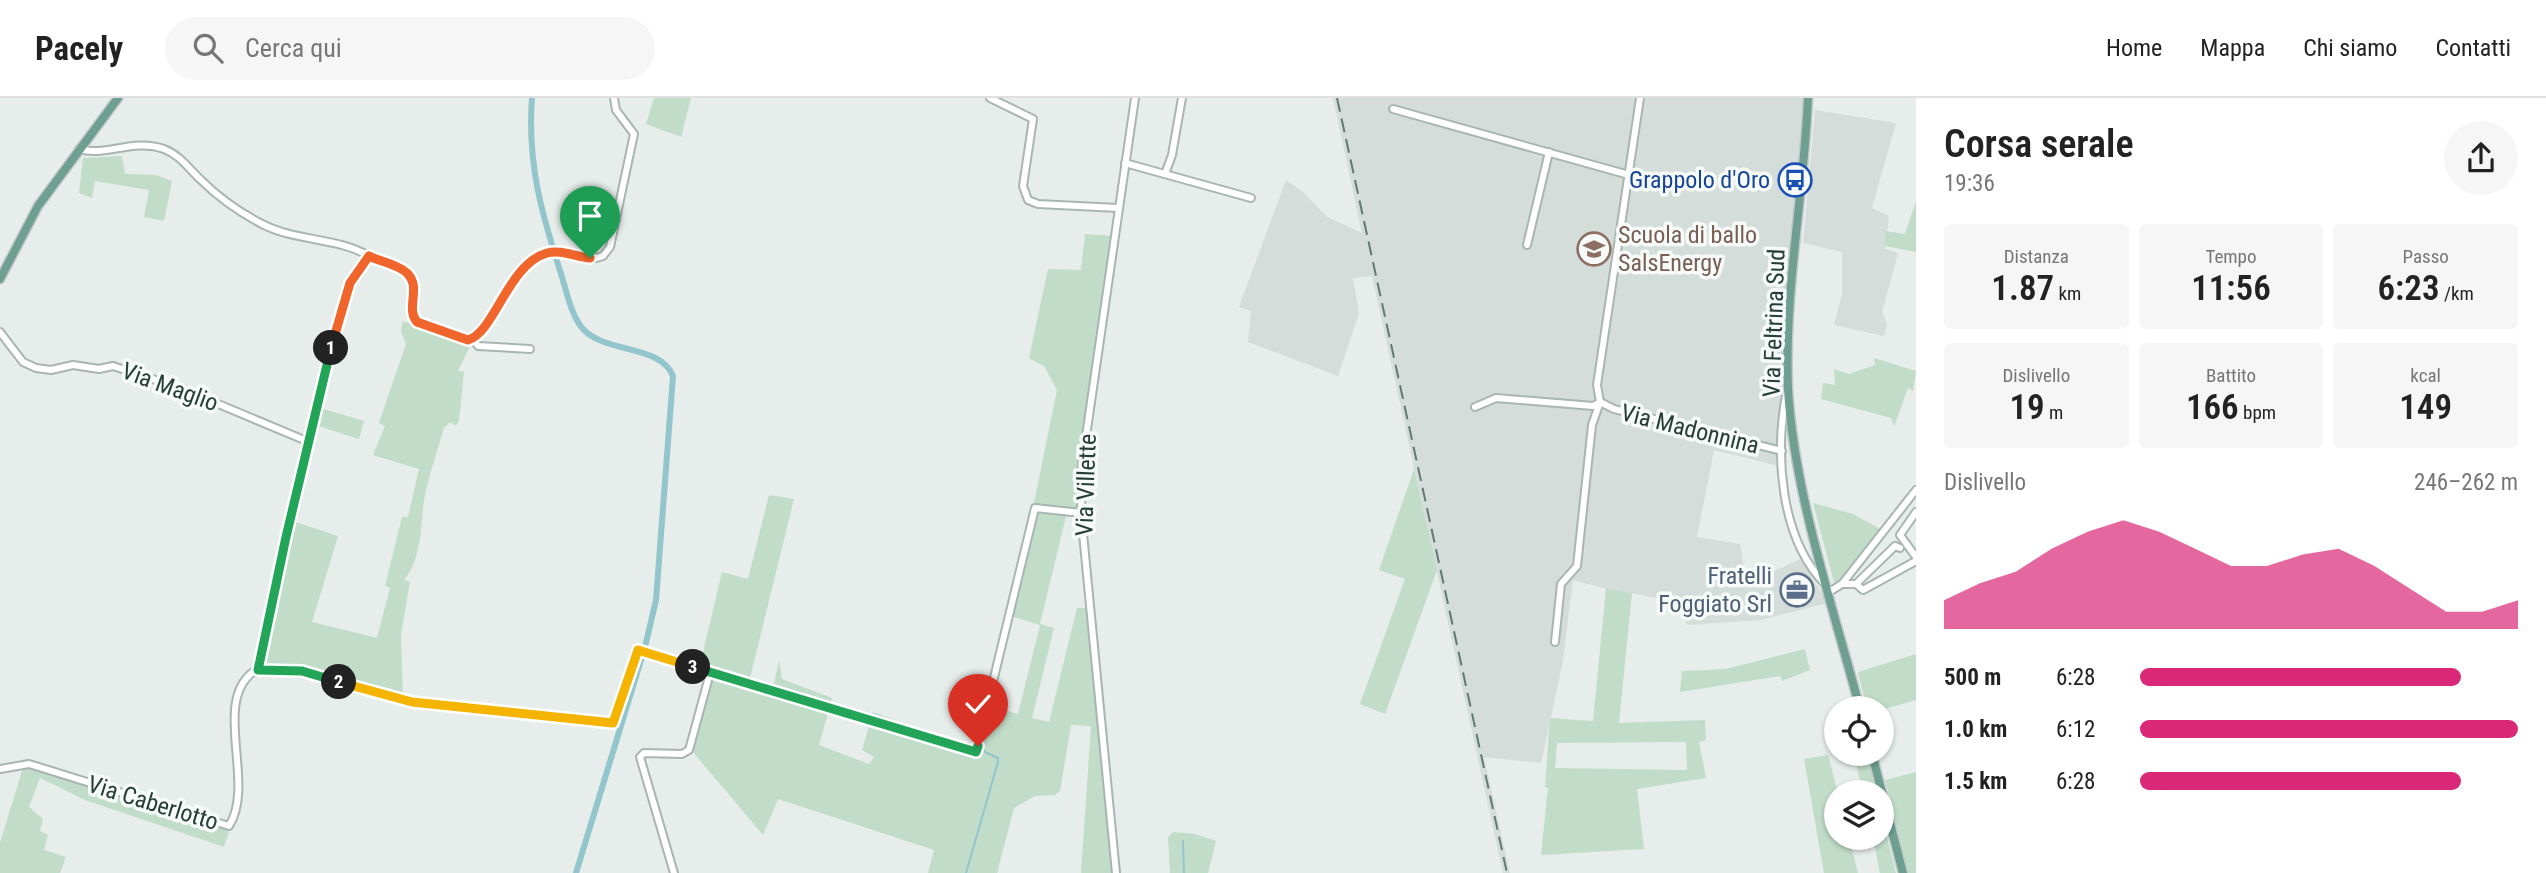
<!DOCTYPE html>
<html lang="it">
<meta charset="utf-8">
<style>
:root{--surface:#fff;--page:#f6f6f6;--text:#222;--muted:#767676;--line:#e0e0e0;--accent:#db2777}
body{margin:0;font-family:"Roboto Condensed",sans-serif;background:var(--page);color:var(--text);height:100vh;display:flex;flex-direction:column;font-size:26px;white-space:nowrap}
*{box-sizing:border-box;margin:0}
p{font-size:23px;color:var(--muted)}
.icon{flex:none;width:38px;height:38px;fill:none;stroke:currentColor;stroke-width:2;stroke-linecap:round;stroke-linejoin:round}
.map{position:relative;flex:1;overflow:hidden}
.side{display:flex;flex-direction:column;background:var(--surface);width:630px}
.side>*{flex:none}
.buttons{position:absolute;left:1824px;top:598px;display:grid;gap:14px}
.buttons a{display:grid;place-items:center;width:70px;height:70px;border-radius:50%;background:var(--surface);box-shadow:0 2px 5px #0004;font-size:35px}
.pin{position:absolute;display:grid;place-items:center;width:60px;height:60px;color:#fff;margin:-72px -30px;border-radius:50% 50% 50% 0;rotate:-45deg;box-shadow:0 0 7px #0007}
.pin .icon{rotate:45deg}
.km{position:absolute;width:35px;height:35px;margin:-18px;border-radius:50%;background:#222;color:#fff;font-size:19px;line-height:35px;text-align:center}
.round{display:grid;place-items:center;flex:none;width:74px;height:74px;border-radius:37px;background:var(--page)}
.summary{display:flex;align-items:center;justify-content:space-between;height:119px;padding:0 28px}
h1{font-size:38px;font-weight:600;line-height:52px}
.figures{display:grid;grid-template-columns:repeat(3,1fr);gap:10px;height:119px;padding:7px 28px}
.figures div{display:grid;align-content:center;border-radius:7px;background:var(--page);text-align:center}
.figures b{font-size:35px;font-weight:600}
.figures small{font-size:19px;font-weight:400}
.figures p{font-size:19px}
.chart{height:196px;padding:14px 28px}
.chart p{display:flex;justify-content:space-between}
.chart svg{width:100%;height:126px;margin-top:7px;fill:var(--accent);opacity:.7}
ul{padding:0 28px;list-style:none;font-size:23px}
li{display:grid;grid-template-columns:112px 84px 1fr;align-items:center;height:52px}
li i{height:18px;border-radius:9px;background:var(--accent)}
header{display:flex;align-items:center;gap:42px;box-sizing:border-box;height:98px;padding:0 35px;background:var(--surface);border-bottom:2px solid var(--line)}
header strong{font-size:33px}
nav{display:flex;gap:38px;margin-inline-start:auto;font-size:24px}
.search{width:490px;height:63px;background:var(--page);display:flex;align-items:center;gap:18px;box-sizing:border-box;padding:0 24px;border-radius:38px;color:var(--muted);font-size:26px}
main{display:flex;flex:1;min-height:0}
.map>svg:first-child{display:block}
.built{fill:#d4ddd9}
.green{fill:#c1dcc8;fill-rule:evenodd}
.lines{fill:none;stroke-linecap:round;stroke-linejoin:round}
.stream{stroke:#93c5cd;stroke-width:2}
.canal{stroke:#93c5cd;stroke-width:6}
.minor-casing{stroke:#a9b5b1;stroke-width:10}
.major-casing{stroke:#c2c9c7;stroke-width:11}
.minor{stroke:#fff;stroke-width:6}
.major{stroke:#6e9f91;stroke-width:8}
.rail{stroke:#617972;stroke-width:2;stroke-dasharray:14 7;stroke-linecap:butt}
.split-1-casing{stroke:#fff;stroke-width:14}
.split-2-casing{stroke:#fff;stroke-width:14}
.split-3-casing{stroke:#fff;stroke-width:14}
.split-4-casing{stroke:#fff;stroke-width:14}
.split-1{stroke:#f0652b;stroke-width:9}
.split-2{stroke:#22a559;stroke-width:9}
.split-3{stroke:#f5b400;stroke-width:9}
.split-4{stroke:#22a559;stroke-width:9}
.labels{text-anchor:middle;stroke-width:7;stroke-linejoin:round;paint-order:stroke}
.transit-label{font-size:24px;fill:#164399;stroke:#f6faf8;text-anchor:end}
.education-label{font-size:24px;fill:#785e54;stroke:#f6faf8;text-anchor:start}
.street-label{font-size:24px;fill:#263e37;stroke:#f6faf8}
.service-label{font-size:24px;fill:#4e5e75;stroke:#f6faf8;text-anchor:end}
</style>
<header>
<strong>Pacely</strong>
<div class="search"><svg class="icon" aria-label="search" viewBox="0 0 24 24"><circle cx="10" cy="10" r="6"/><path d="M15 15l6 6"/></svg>Cerca qui</div>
<nav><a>Home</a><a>Mappa</a><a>Chi siamo</a><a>Contatti</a></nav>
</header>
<main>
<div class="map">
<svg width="1916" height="775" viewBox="0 0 1916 775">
<rect width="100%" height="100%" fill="#e6edea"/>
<g class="built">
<path d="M1333 0H1804L1786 211 1783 299 1777 343 1779 368 1714 352 1697 439 1740 446 1747 486 1800 461 1828 505 1760 522 1687 527 1683 504 1611 492 1573 482 1563 563 1541 665 1484 659 1510 775H1503L1372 178 1353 180 1359 215 1338 278 1248 244 1251 213 1239 209 1286 82 1303 94 1327 119 1362 135Z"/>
<path d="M1815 12 1896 25 1872 110 1889 118 1885 151 1898 155 1882 214 1887 226 1884 238 1834 227 1842 196V154L1803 145Z"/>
</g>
<g class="green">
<path d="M654 0H691L681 39 646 26Z"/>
<path d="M122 58 125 76 156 77 172 83 164 123 144 119 149 92 95 83 92 100 79 95 83 60Z"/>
<path d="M1916 103V154L1885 148V133L1905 136Z"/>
<path d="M1085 136 1111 138 1079 367V417L1067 414 1040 526 1054 530 1032 620 1049 624 1077 510H1087L1115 775H1081L1091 628 1071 627 1060 693 1055 697 1035 698 1014 710 997 775H928L934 752 778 701 763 737 692 653 715 572 700 567 722 474 748 481 769 397 794 401 749 584 773 590 779 562 782 581 832 600 819 647 869 666 874 659 862 652 873 614 973 651 990 608 1018 616 1040 527 1011 518 1057 292 1044 268 1029 260 1048 171 1081 172Z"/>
<path d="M403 223 470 248 458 273 464 274 459 322 456 328 450 324 444 330C438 349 432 369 427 388 419 418 425 457 404 482L410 484 401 536 403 600 312 574 256 571 287 421 338 438 312 524 377 540 390 490 385 488 402 419H408L419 371 373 357 385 328 379 325 406 246 401 233Z"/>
<path d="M1874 260 1916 273 1913 293 1908 290 1894 329 1891 320 1821 301 1823 285 1835 287 1834 271 1849 276 1875 267Z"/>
<path d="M320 310 364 323 359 341 315 327Z"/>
<path d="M1414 371 1437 472 1385 616 1360 606 1405 481 1379 472Z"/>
<path d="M1813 405 1853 416 1882 432 1836 492Z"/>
<path d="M1606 491 1632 495 1619 625 1705 622 1706 642 1699 644 1706 680 1637 691 1644 751 1541 757 1548 690 1545 689 1550 620 1593 623ZM1686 644 1687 672 1555 670 1557 645Z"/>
<path d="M1805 551 1810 572 1782 583 1780 578 1680 594 1682 573 1726 571Z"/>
<path d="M1916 556V602L1881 612 1867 611 1858 574Z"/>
<path d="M1854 656H1867L1876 695H1863Z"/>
<path d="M1828 657 1838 695 1836 740H1849L1858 775H1824L1804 661Z"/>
<path d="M25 663 230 730 224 749 85 702 40 680 29 709 43 721 40 733 48 737 44 752 66 759 60 775H0V745Z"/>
<path d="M1916 674V775H1908L1885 682Z"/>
<path d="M1881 715 1896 775H1880L1873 740H1881Z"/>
<path d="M1173 734 1195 736 1216 743 1208 775H1170L1168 740Z"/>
</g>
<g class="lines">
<g class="stream">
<path d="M1183 743 1184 775"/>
<path d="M966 775 998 664V660L985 654 981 647 991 613"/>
</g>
<path class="canal" d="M532 0C527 66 542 117 562 179 567 195 572 221 585 233 608 255 661 247 673 278L656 502 645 549 576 775"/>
<defs>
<g id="minor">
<path d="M990 0 1033 21 1023 88 1028 102 1038 106 1118 110"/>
<path d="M1393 11 1629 77"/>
<path d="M79 51C106 59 133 40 164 51 180 57 189 71 201 82 218 99 241 115 262 126 297 144 337 139 369 158"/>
<path d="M1125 65 1251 100"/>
<path d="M1165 76 1172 57 1182 0"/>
<path d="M1527 147 1549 54"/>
<path d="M0 234 23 264 36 270 51 272 73 267 99 271 113 268 180 290 309 344"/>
<path d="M472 240 478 248 530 251"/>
<path d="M1786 297C1775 356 1780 439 1824 485"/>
<path d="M1600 304 1614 311 1782 353"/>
<path d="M1475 309 1496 300 1593 308 1599 305"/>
<path d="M1916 414 1900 437 1916 459"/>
<path d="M1842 486H1856L1863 492 1916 463"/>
<path d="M1856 486 1895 448 1900 450"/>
<path d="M1829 494 1842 486 1916 392"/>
<path d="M1555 544 1561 486 1577 468 1592 327 1600 304 1597 287 1640 0"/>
<path d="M258 572 332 244 350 185 369 158C389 168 418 171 414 200 413 209 410 213 415 222L468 242C483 237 513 179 534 162 558 145 580 168 603 158L610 149 634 36 616 12 614 0"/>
<path d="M0 671 29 666 229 728C256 686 212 605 253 574L302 573 412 604 611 625 622 605 638 552 976 654 1035 410 1081 415"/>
<path d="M674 775 640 659 644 655 682 656 689 652 710 575"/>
<path d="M1116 775 1081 415 1082 366 1135 0"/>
</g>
<g id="major">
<path d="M1808 0C1804 96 1784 194 1788 291 1794 395 1833 509 1860 611"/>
<path d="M0 181 38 108 118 0"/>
<path d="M1872 656 1903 775"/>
</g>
</defs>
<use href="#minor" class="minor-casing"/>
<use href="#major" class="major-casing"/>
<use href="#minor" class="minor"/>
<use href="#major" class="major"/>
<path class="rail" d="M1337 0 1507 775"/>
</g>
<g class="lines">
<defs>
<path id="split-1" d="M331 250 350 185 369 158C381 164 397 166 407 175 422 190 405 210 417 224L468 242C495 234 508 166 547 155 561 151 576 159 590 160"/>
<path id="split-2" d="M331 250 286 439 258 572 302 573 339 584"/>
<path id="split-3" d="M339 584 412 604 613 625 638 552 693 569"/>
<path id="split-4" d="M693 569 976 654 978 648"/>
</defs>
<use href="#split-1" class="split-1-casing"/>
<use href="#split-2" class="split-2-casing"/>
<use href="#split-3" class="split-3-casing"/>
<use href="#split-4" class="split-4-casing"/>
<use href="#split-1" class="split-1"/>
<use href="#split-2" class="split-2"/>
<use href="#split-3" class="split-3"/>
<use href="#split-4" class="split-4"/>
</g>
<defs>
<symbol id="bus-ring" viewBox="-11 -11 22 22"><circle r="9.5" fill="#f6faf8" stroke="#1a4fb4" stroke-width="1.5"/><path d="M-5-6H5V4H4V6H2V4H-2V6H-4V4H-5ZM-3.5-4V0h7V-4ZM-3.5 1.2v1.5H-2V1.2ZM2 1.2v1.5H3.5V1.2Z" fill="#1a4fb4"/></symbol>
<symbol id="school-ring" viewBox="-11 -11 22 22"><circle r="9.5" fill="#f6faf8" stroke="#8d6e63" stroke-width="1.5"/><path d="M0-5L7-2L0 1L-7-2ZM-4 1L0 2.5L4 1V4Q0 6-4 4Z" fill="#8d6e63"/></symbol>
<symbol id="office-ring" viewBox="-11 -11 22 22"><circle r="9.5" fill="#f6faf8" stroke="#5c6f8a" stroke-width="1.5"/><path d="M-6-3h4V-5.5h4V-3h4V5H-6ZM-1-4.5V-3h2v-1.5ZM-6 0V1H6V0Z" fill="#5c6f8a"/></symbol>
</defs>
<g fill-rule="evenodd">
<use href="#bus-ring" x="1776" y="63" width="38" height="38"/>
<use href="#school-ring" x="1575" y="132" width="38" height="38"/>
<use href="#office-ring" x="1778" y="473" width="38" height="38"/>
</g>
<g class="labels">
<g class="transit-label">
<text x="1770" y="90">Grappolo d'Oro</text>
</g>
<g class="education-label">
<text x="1618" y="145">Scuola di ballo<tspan x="1618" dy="28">SalsEnergy</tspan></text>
</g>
<g class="street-label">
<text transform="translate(1774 225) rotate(-88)" y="8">Via Feltrina Sud</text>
<text transform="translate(170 289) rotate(20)" y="8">Via Maglio</text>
<text transform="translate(1690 331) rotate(14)" y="8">Via Madonnina</text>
<text transform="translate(1086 387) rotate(-88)" y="8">Via Villette</text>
<text transform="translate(153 705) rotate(17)" y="8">Via Caberlotto</text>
</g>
<g class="service-label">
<text x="1772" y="486">Fratelli<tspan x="1772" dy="28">Foggiato Srl</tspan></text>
</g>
</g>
</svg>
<div class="buttons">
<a><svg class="icon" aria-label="locate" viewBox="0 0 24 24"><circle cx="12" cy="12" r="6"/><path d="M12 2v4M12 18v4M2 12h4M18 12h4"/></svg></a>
<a><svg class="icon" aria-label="layers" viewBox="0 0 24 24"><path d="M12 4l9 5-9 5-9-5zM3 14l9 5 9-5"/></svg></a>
</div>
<div class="pin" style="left:590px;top:160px;background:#1e9e55"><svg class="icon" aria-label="arrive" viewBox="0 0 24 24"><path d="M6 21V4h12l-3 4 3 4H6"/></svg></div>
<div class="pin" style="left:978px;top:648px;background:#d93025"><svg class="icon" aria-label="check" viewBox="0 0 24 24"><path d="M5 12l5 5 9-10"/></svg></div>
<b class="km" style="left:331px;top:250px">1</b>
<b class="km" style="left:339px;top:584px">2</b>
<b class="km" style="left:693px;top:569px">3</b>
</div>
<section class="side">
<div class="summary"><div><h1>Corsa serale</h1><p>19:36</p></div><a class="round"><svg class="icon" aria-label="share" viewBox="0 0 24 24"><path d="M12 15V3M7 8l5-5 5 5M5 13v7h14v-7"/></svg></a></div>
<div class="figures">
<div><p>Distanza</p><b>1.87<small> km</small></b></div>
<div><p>Tempo</p><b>11:56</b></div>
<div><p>Passo</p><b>6:23<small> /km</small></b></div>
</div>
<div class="figures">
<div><p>Dislivello</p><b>19<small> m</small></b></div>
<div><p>Battito</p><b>166<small> bpm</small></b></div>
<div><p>kcal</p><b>149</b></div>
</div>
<div class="chart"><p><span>Dislivello</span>246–262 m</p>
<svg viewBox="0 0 160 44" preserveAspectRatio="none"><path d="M0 44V34L10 28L20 24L30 16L40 10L50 6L60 10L70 16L80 22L90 22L100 18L110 16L120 22L130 30L140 38L150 38L160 34V44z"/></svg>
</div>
<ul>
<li><b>500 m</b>6:28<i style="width:85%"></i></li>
<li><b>1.0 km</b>6:12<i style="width:100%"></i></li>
<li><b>1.5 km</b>6:28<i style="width:85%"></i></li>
</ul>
</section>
</main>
